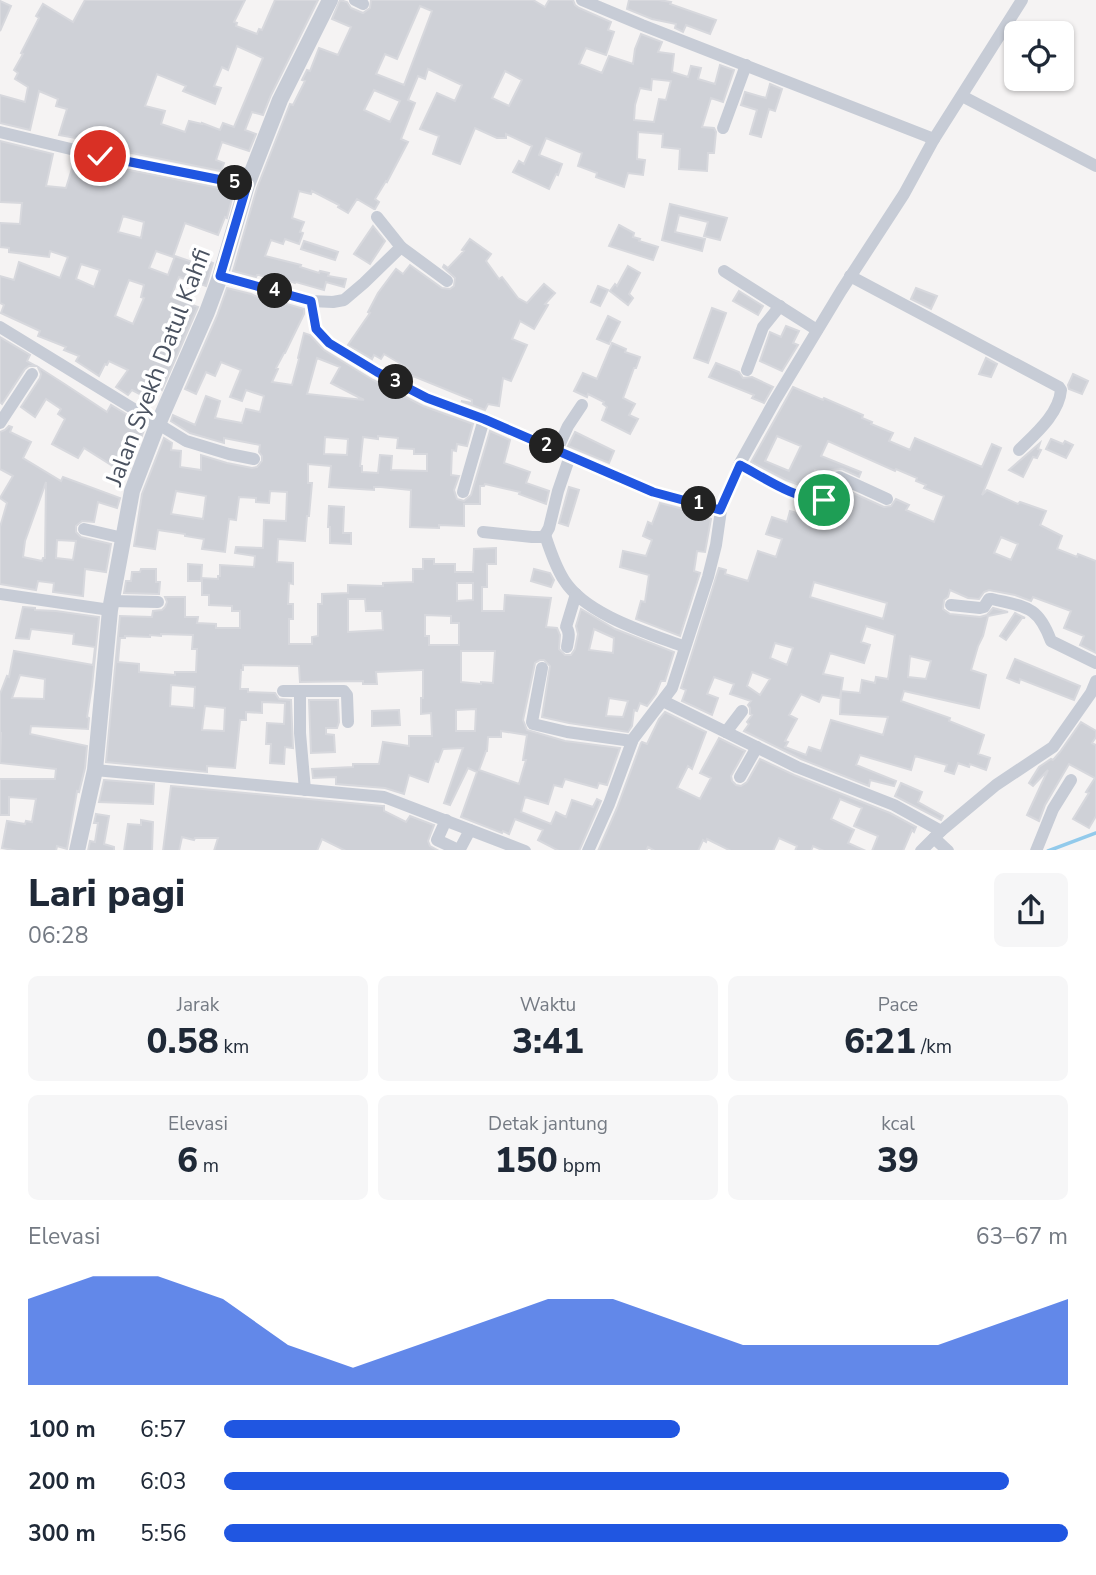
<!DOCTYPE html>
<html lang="id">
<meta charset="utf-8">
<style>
:root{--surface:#fff;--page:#f6f6f7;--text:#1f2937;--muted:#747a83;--accent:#2056e1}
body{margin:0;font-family:"Nunito Sans",sans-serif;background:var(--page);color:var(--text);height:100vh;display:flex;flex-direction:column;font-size:26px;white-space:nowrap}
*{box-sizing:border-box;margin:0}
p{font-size:23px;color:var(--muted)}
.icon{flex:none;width:38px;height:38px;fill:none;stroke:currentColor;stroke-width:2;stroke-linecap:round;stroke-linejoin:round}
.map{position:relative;height:850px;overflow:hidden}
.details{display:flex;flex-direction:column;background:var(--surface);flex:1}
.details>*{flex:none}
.tools{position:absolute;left:1004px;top:21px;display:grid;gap:14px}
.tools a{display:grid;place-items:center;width:70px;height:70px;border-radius:10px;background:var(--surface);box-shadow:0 2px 5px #0004;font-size:35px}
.pin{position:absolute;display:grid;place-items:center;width:60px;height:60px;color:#fff;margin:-30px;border:4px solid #fff;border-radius:50%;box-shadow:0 2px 7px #0007}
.km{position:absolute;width:35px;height:35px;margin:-18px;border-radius:50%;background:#222;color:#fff;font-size:19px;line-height:35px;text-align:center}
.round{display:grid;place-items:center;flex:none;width:74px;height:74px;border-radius:10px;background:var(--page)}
.summary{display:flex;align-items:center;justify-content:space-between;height:119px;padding:0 28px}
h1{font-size:38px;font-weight:800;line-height:52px}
.stats{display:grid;grid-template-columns:repeat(3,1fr);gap:10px;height:119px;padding:7px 28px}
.stats div{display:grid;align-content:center;border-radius:10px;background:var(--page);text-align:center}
.stats b{font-size:35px;font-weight:800}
.stats small{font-size:19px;font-weight:400}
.stats p{font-size:19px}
.chart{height:196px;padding:14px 28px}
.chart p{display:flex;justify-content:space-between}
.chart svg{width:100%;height:126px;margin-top:7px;fill:var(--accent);opacity:.7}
ul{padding:0 28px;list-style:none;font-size:23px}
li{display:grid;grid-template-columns:112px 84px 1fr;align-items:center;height:52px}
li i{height:18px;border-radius:9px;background:var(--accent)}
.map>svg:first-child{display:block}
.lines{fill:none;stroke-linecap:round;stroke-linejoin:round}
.stream{stroke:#92caeb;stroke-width:3.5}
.building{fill:#cfd1d7;stroke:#d7d8dd;stroke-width:2;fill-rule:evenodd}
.minor{stroke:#c7ccd6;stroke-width:12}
.tertiary{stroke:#c7ccd6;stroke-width:16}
.route-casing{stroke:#fff;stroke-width:14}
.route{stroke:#2056e1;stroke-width:9}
.labels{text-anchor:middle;stroke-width:7;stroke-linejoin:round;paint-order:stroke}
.street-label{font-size:24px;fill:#4a5260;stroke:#fff}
</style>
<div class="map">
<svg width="1096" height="851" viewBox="0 0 1096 851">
<rect width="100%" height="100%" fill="#f5f3f3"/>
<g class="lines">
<path class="stream" d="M1048 851 1096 833"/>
</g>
<g class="building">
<path d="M85 0H245L234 22 237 23 236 26 257 34 259 29 262 30 275 0H318L271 95 263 115 252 112 245 130 256 134 249 151 222 142 216 160 224 163 221 171 102 147 80 142 81 139 59 135 67 109 56 106 58 99 39 91 30 130 0 123V95L25 102 28 87 15 79 18 73 14 70 23 54 21 53 39 18 36 16 43 4 73 22ZM237 46 263 58 234 127 223 123 220 130 202 123V124L189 121 185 132 161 124 165 111 145 106 157 74 186 86 183 91 215 104 221 88 214 86 222 67 228 70Z"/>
<path d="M340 0 347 2 351 8 363 13 370 8 371 0H533L545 7 549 0H573L575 5 579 8 611 22 608 30 614 32 606 55 586 48 579 64 602 73 609 56 633 64 635 49 641 34 662 42 658 52 674 54 672 72 688 77 691 66 701 68 698 79 715 84 720 65 734 70 723 102 711 98 702 127 714 128 716 132 714 153H708L707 171 679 169 680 149 662 147 663 134 638 132 637 159 645 160 643 175 628 173 624 187 596 177 597 173 578 166 582 153 546 138 539 155 562 164 558 175 556 174 549 189 513 172 519 161 524 164 532 146 506 134V138H497L475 128 460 164 433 154 439 136 420 129 437 93 455 101 462 85 428 69 425 79 418 76 408 100 415 103 401 139 408 142 387 182 386 181 375 199 379 202 375 209H374L357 199 348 213 338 207 339 205 312 191 311 194 299 191 292 218 304 222 300 232 303 233 299 244 285 239 283 244 271 240 265 256 301 265 300 267 319 273 320 271 329 273 328 276 346 279 344 287 326 282 324 290 296 282 295 283 287 280 286 283 259 275H257L256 277 233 271 257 188 290 104 293 105 305 81 302 80 307 70 310 71 319 48 338 55 351 27 332 19ZM420 6 432 11 404 85 376 74 385 54 397 59ZM505 71 522 80 509 106 492 98ZM652 79 671 81 666 100 659 99 654 122 634 120 635 105 640 88 651 90ZM374 90 400 101 390 122 364 110Z"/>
<path d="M629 0H659L671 2 670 4 716 20 710 34 686 25 683 32 675 28 676 24 652 19 627 9Z"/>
<path d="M0 1 11 6 0 31Z"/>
<path d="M770 84 782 89 775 111 769 109 761 137 750 134 757 110 741 105 745 92 766 98Z"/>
<path d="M0 141 53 154 46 186 66 188 75 159 234 191 227 218 225 217 218 235 185 223 173 257 156 251 149 268 168 275 175 256 204 266 206 260 213 263 206 286 179 277 171 297 198 307 162 390 154 385 147 398 132 390 128 395 116 387 128 370 109 361 107 365 105 364 99 376 76 361 79 356 64 350 66 347 38 336 40 331 1 313 4 305 0 303V276L14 280 19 262 60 278 68 257 50 251 49 257 9 252V248L0 247V223L20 224 22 203 0 202ZM123 216 144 222 141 238 118 232ZM81 264 100 270 94 287 76 279ZM129 280 144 285 141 297 144 298 133 324 115 316Z"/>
<path d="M670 204 727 218 720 240 704 236 708 222 679 215 675 232 705 239 702 251 662 240Z"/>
<path d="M619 225 634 233 633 237 640 239 639 241 658 247 653 260 609 246Z"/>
<path d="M373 226 385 241 370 264 354 254Z"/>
<path d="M470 239 491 254 486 261 499 279 502 277 518 298 527 303 544 284 555 293 545 304 548 305 534 329 520 321 512 339 527 345 511 381 503 378 499 406 488 404 485 410 461 401 472 403V400L413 376 411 380 403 376 408 368 384 354 381 359 374 355 372 359 348 345 370 313 368 312 378 293 396 269 403 274 410 265 442 288 450 289 454 286 455 278 443 267 444 265 448 268 464 251 462 250Z"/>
<path d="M304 241 338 252 335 260 301 249Z"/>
<path d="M628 266 640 273 629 294 633 298 628 305 610 291 615 284 617 286Z"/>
<path d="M598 286 608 290 600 306 591 302Z"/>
<path d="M227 288 251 294 278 307 280 302 304 309V314L285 353H284L276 368 278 369 272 382 292 385 299 359 298 358 304 333 310 335 324 350 373 380 423 406 473 424 467 446 457 444 456 451 452 450 451 475 459 476 454 490 457 499 464 501 471 495 490 431 510 440 504 463 530 472 526 483 549 491 546 504 519 494 520 492 485 484 484 486H480V504H464V526L439 525V528L410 527 411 490 381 487H374V490L329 487 331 466 308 464V483H312L309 516H307L305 541 278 539 277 562 293 563V584L289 583 288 604H293V619H289V644H312V637L318 636V604H322V594L348 593V585L383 586V583L413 582V569H423V559H434V564H455V572H473L474 549 496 548V564H487V587H482V611H504L505 595 551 598 546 627 557 628 560 635 559 649 565 655H571L575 649 578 634 576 626 581 609 615 629 674 652 665 681H661L656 694 647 706 640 703 637 711 634 710 632 726 628 732 569 723 542 717 550 666 544 660H540L535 663 523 720 527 730 565 741 620 748 607 785 599 783 597 788 565 779 562 787 554 785 548 804 525 797 521 812 551 824 556 812 566 817 572 800 593 807 597 799 601 801 579 851H559L538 840 543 830 515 819 509 834 503 831 502 833 461 817 477 772 468 768 450 805 444 803 463 748 443 749 438 762 435 761 428 782 409 775 404 794 385 788 336 784V777L313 778 312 769 353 767V764H379L383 742 409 746V736H432L431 713 421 714V698H423V670H421L376 672 377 684H363V681L300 682 299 666 243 665V670H241L240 689H248V692L275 693 279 699 291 700 293 748 285 747 284 764 270 763 271 744H266L267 723 284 724 285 703 262 702V713L246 712V720H240L235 768 207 766V772L106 762 120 616 152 617 153 611 162 610 165 607 167 602 165 597H185V617H198L197 623 216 624V628H240V611H232V606L209 605V595H202V578L218 579V576H220V565L254 567 255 556 235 553 236 547 263 548 264 520 286 521 287 492 270 491 269 503 256 502V498L239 497 236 520 229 519 225 552 202 549 204 539 185 536V534L158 530 155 549 134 546 142 494 164 438 172 443 171 450 181 451 180 467 201 470V455L227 463 252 468 257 467 262 461V456L259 452 260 445 224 438V443L190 433 171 421 173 415 195 425 206 396 220 401 215 418 242 423 246 409 260 412 264 396 246 390 242 401 230 397 241 370 221 362 215 376 206 372 196 394 185 389 217 316ZM317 358 340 367 331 383 364 400 307 394ZM378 436 398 438 397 448 414 449V454H427V471L391 470 392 456 380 455 378 473 362 472V466H360L363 437 378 439ZM325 437 348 439 347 455 324 454ZM176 491 206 496 203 519 171 514ZM457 583H473V600L457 601ZM348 599H365L366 611H382L383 630 348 632ZM425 615 451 616V623H459V645H429V636H425ZM594 629 614 638 613 653 589 650ZM161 634 193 635 192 649H197L196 672H175V675L139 672V664L118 662 120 638H125V636L150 637V635L161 636ZM461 651H495L493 683 481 682V684L461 682ZM171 685 195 687 194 708 170 706ZM609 698 628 701 623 717 606 716ZM205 706 225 708 224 731 202 730ZM476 709 475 731H456V710ZM501 731 527 735 523 760H526L519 784 479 770 486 751H487L488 737H501Z"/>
<path d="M916 288 937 296 931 309 911 299Z"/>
<path d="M739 291 763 306 758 315 733 301Z"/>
<path d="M712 308 726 313 708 363 694 358Z"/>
<path d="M608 316 620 322 609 344 597 339Z"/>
<path d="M786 326 799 331 793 343 798 345 782 371 760 361 770 332 781 337Z"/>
<path d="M0 337 30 355 27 361 36 366H29L25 369 2 404 0 402Z"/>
<path d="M612 343 626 349 625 352 640 357 636 368H634L623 398 635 404 629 415 638 419 630 434 602 420 607 407 603 404 604 402 588 394 587 397 574 391 583 373 597 379Z"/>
<path d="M986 358 997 364 991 377 979 374Z"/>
<path d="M716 363 739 372 743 378 752 377 773 387 764 403 752 398 754 395 709 377Z"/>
<path d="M38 367 63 383 107 412 111 405 136 420 133 424 144 430 127 475 84 448 78 458 52 444 65 419 58 414 61 409 46 399 35 417 21 407 40 378 41 374Z"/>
<path d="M1073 374 1088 381 1082 394 1069 389 1068 385Z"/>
<path d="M793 387 823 400 824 398 863 415 862 418 872 422 871 424 893 433 889 441 910 450 915 438 982 467 992 444 1001 448 982 495 987 490 1018 504 1020 502 1046 511 1040 525 1062 536 1057 549 1077 557 1078 554 1096 561V653L1080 645 1084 636 1064 628 1071 611 1033 597 1031 601 1015 595 989 590 984 592 979 599 968 598 950 590 948 597 944 600 943 609 950 614 980 617 987 615 993 608 1008 612 988 616 983 636 978 646 971 670 986 675 979 708 904 691 901 701 950 718 949 721 984 735 978 754 990 758 986 770 970 764 969 767 958 763 954 774 945 771 947 765 915 756 911 770 860 755 856 765 896 781 894 786 870 780 869 786 801 759 744 731 749 724 747 722 752 715 750 714V708L748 705 751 701 730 694 734 684 714 677 707 694 718 698 712 715 682 701 686 690 681 688 719 568 726 570 725 574 748 581 758 551 776 557 782 539 766 534 772 517 787 522 790 511 800 514 801 511 817 516 818 510 825 512 826 507 832 505 840 487 884 507 891 506 896 499 909 505 906 510 934 522 944 496 924 488 926 485 916 481 917 478 896 469 895 471 828 441 821 456 861 472 859 477 842 469 832 470 827 475 815 470 807 488 786 480 751 462ZM777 436 801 446 789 471 765 461ZM1001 537 1018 544 1011 560 994 553ZM814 582 887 603 883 619 810 597ZM866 626 895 635 888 679 876 677 875 683 862 680 860 693 841 691 840 714 888 717 883 735 831 720 821 751 809 747 806 755 785 747 788 742 785 741 797 719 789 715 801 694 819 702 822 695 840 698 843 678 823 674 830 653 864 663 870 645 861 642ZM775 643 793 648 787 665 770 658ZM910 656 931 661 926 679 908 677ZM752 672 770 679 760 695 747 686Z"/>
<path d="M9 426 12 427 10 432 31 442 23 458 61 481 63 477 120 498 117 508 98 502 94 522 82 521 76 526V532L81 537 111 544 106 572 85 569 83 596 53 592 54 583 38 581 36 590 0 584V527L7 503 0 498 13 476 0 469V432L5 430ZM46 482 45 558H43L42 561 23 557 25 541ZM57 540 76 541 73 560 56 558Z"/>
<path d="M575 432 614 451 609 463 568 446Z"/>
<path d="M1051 439 1063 444 1065 441 1073 445 1066 458 1046 449Z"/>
<path d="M1040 443 1038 449 1041 450 1037 458 1033 457 1023 477 1009 470Z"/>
<path d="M569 487 579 490 568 526 559 523Z"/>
<path d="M660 503 691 511 690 512 711 519 705 552 697 551 694 571 700 573 680 636 636 619 641 601 645 602 649 575 620 567 623 551 646 556 652 540 643 536 648 522 652 524Z"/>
<path d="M329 506 344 507 343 533H351V544L330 543V527H328Z"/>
<path d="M188 564 202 565 201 581H188Z"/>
<path d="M141 569H156V582H160L159 594 124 593 126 581H131L132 572H140Z"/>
<path d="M534 569 550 573 554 580 551 587 531 581Z"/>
<path d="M23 607 35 608V610L56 611 99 617 92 686 87 717 89 718 88 729 31 726 30 734 87 746 85 768 79 792 77 791 67 849 57 846 56 851H18L2 848 7 821 25 824 26 821 32 822 36 799 9 797V815H0V779H55L56 769 0 763 1 733H0V694L7 676 9 677 14 651 93 665 95 647 73 644 74 634 31 629 29 639 16 638ZM20 675 45 679 44 699 12 698Z"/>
<path d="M1015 613 1025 618H1022L1006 640 1000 636Z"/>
<path d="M1015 659 1080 686 1074 700 1020 679 1019 683 1007 678Z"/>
<path d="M309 700H338L339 722 337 728H326V734L334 735 335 752 311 753Z"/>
<path d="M399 710 400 725 372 726V711Z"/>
<path d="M665 712 706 732 692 769 688 766 677 788 700 799 711 778 700 773 719 738 745 751 731 776 732 781 736 785 741 786 747 782 760 759 794 775 890 813 916 827 914 832 912 830 903 851H872L878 836 854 826 862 808 840 799 831 819 854 830 848 843 866 851H824L813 846 811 851H795L797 846 779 838 773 851H731L707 839 706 842 703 840 698 851H655L648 847 646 851H598L617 808 641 743 642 742 647 744 659 719Z"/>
<path d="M1081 722 1096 731V737L1092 743 1096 745V816L1089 828 1073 819 1089 793 1086 792 1095 778 1069 764 1045 805 1039 821 1027 815 1048 770 1033 786 1029 783 1039 767 1051 759 1053 760 1060 752Z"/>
<path d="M104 780 154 784 153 804 99 802Z"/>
<path d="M901 783 922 792 918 802 943 816 941 820 895 796Z"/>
<path d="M171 786 382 806H384V811L406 822 410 816 434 825 428 841 430 846 439 851H346L322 839 317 851H214L218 838H195L194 840 182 837 179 851H163Z"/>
<path d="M96 814 109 816 104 844 114 847V851H88L90 841 95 842 98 823H94Z"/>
<path d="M141 820 153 822 152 851H124L128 824 141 825Z"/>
</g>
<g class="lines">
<g class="minor">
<path d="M355 0 363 4"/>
<path d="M582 0 642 25 934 139"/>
<path d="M962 96 1096 166"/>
<path d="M723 128 746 65"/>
<path d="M0 132 100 156 247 185"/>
<path d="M401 247 447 281"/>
<path d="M724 271 817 330"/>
<path d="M850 276 1059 387 1061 390C1059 414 1035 434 1019 450"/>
<path d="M220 277 311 301 316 329 329 343 377 372 427 398 484 419 653 492 721 510"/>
<path d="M311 301 333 302 344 300 364 283 401 247 377 217"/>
<path d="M0 327 186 441 229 454 254 459"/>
<path d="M747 370 763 327 780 306"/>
<path d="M0 423 32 374"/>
<path d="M557 450 568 426 582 405"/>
<path d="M739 465C758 475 807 505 826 498L835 478 839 477 887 499"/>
<path d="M463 492 484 419"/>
<path d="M84 529 123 538"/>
<path d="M483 532 532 537H541L545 535 549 528 558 491 570 456"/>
<path d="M545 535C550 550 555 566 564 580 586 615 648 633 685 647"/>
<path d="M0 594 110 610"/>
<path d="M111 601 158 602"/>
<path d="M951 605 980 608 984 607 989 599H992C1025 607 1038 605 1051 641L1096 663"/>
<path d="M567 647C568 640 571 633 566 627L576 594"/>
<path d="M542 668 532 722 533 724 567 732 632 741"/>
<path d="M283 691H344L347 695 348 722"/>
<path d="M300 691V733L305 790"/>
<path d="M663 701 797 767 894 805 941 831"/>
<path d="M726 732 742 711"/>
<path d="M95 770 384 797 525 851"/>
<path d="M740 777 757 747"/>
<path d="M446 820 437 840 456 849 461 847 470 830"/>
<path d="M934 838 948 851"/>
<path d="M588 851 609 804 633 739 672 688 708 577 716 545 721 510 739 465 774 402 841 291 904 194 934 139 1022 0"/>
<path d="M921 851 941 831 996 785 1053 747 1091 693 1096 681"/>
<path d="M1036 851 1053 809 1071 780"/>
</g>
<path class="tertiary" d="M77 851 95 770 110 610 132 491 155 431 207 312 220 277 247 185 280 100 330 0"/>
</g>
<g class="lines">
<defs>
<path id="route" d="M100 156 247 185 220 276 311 301 316 329 329 343 377 372 427 398 484 419 653 492 720 510 740 465C765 478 794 499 824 500"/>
</defs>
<use href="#route" class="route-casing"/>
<use href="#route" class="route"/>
</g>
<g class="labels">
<g class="street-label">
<text transform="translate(158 367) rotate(-69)" y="8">Jalan Syekh Datul Kahfi</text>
</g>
</g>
</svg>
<div class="tools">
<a><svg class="icon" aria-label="locate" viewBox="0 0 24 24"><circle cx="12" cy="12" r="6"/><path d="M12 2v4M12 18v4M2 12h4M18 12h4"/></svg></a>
</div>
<div class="pin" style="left:824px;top:500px;background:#1e9e55"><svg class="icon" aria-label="arrive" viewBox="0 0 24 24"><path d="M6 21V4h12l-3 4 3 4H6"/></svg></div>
<div class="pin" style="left:100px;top:156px;background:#d93025"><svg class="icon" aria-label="check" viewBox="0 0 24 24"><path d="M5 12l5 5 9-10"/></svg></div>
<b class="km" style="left:699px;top:504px">1</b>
<b class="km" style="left:547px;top:446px">2</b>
<b class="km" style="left:396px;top:382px">3</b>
<b class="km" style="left:275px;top:291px">4</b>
<b class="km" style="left:235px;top:183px">5</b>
</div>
<section class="details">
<div class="summary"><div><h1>Lari pagi</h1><p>06:28</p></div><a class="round"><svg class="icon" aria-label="share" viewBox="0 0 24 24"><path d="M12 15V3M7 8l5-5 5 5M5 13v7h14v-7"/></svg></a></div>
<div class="stats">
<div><p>Jarak</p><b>0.58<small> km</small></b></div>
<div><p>Waktu</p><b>3:41</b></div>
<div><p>Pace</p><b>6:21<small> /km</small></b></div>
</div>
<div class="stats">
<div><p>Elevasi</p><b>6<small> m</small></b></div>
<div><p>Detak jantung</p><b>150<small> bpm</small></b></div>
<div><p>kcal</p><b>39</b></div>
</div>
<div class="chart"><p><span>Elevasi</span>63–67 m</p>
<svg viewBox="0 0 160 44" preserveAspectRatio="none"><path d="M0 44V14L10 6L20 6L30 14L40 30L50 38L60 30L70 22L80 14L90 14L100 22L110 30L120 30L130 30L140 30L150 22L160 14V44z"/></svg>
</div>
<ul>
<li><b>100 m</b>6:57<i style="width:54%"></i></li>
<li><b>200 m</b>6:03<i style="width:93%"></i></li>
<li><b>300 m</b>5:56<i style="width:100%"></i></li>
</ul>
</section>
